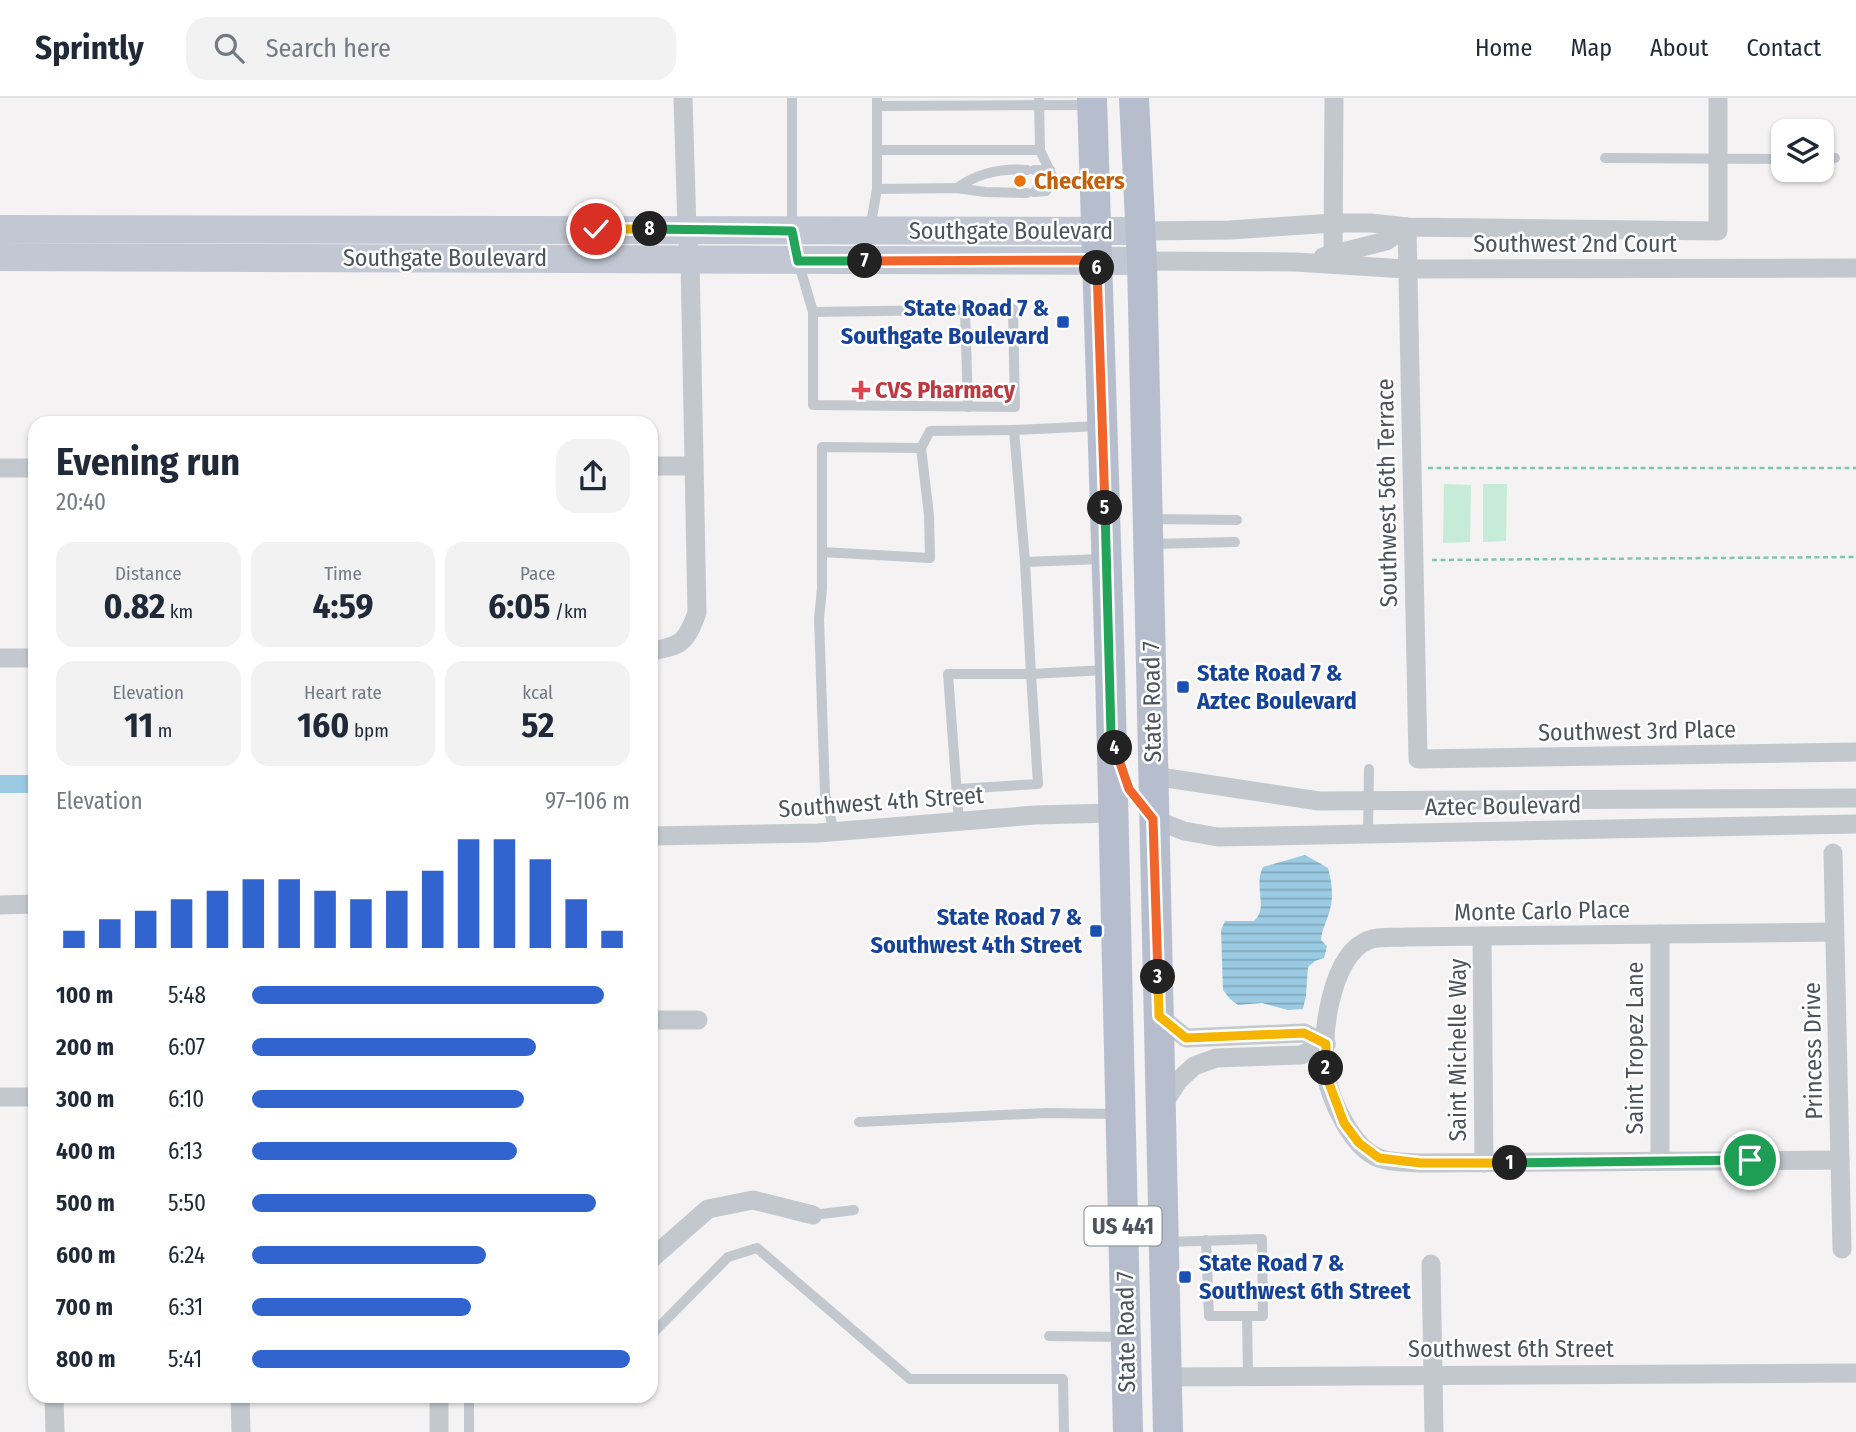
<!DOCTYPE html>
<meta charset="utf-8">
<style>
:root{--surface:#fff;--page:#f2f2f3;--text:#1f2937;--muted:#747a83;--line:#e0e1e3;--accent:#3164cf}
body{margin:0;font-family:"Fira Sans Condensed",sans-serif;background:var(--page);color:var(--text);height:100vh;display:flex;flex-direction:column;font-size:26px;white-space:nowrap}
*{box-sizing:border-box;margin:0}
p{font-size:23px;color:var(--muted)}
.icon{flex:none;width:38px;height:38px;fill:none;stroke:currentColor;stroke-width:2;stroke-linecap:round;stroke-linejoin:round}
.map{position:relative;flex:1;overflow:hidden}
.sheet{position:absolute;left:28px;top:318px;width:630px;height:987px;display:flex;flex-direction:column;background:var(--surface);border-radius:21px;box-shadow:0 2px 5px #0004}
.sheet>*{flex:none}
.fabs{position:absolute;left:1771px;top:21px;display:grid;gap:14px}
.fabs a{display:grid;place-items:center;width:63px;height:63px;border-radius:14px;background:var(--surface);box-shadow:0 2px 5px #0004;font-size:35px}
.pin{position:absolute;display:grid;place-items:center;width:60px;height:60px;color:#fff;margin:-30px;border:4px solid #fff;border-radius:50%;box-shadow:0 2px 7px #0007}
.km{position:absolute;width:35px;height:35px;margin:-18px;border-radius:50%;background:#222;color:#fff;font-size:19px;line-height:35px;text-align:center}
.round{display:grid;place-items:center;flex:none;width:74px;height:74px;border-radius:21px;background:var(--page)}
.head{display:flex;align-items:center;justify-content:space-between;height:119px;padding:0 28px}
h1{font-size:38px;font-weight:700;line-height:52px}
.figures{display:grid;grid-template-columns:repeat(3,1fr);gap:10px;height:119px;padding:7px 28px}
.figures div{display:grid;align-content:center;border-radius:18px;background:var(--page);text-align:center}
.figures b{font-size:35px;font-weight:700}
.figures small{font-size:19px;font-weight:400}
.figures p{font-size:19px}
.chart{height:196px;padding:14px 28px}
.chart p{display:flex;justify-content:space-between}
.chart svg{width:100%;height:126px;margin-top:7px;stroke:var(--accent);stroke-width:6}
ul{padding:0 28px;list-style:none;font-size:23px}
li{display:grid;grid-template-columns:112px 84px 1fr;align-items:center;height:52px}
li i{height:18px;border-radius:9px;background:var(--accent)}
header{display:flex;align-items:center;gap:42px;box-sizing:border-box;height:98px;padding:0 35px;background:var(--surface);border-bottom:2px solid var(--line)}
header strong{font-size:33px}
nav{display:flex;gap:38px;margin-inline-start:auto;font-size:24px}
.search{width:490px;height:63px;background:var(--page);display:flex;align-items:center;gap:18px;box-sizing:border-box;padding:0 24px;border-radius:21px;color:var(--muted);font-size:26px}
.map>svg:first-child{display:block}
.green{fill:#c7ebd9}
.water{fill:url(#water-rules)}
.lines{fill:none;stroke-linecap:round;stroke-linejoin:round}
.canal{stroke:#9acbe2;stroke-width:18}
.path{stroke:#83c5ac;stroke-width:2.5;stroke-dasharray:5 3.5;stroke-linecap:butt}
.service{stroke:#c2c8ce;stroke-width:10}
.minor{stroke:#c2c8ce;stroke-width:19}
.secondary{stroke:#c2c8d3;stroke-width:28}
.primary{stroke:#b6becd;stroke-width:30}
.split-1-casing{stroke:#fff;stroke-width:14}
.split-2-casing{stroke:#fff;stroke-width:14}
.split-3-casing{stroke:#fff;stroke-width:14}
.split-4-casing{stroke:#fff;stroke-width:14}
.split-5-casing{stroke:#fff;stroke-width:14}
.split-6-casing{stroke:#fff;stroke-width:14}
.split-7-casing{stroke:#fff;stroke-width:14}
.split-8-casing{stroke:#fff;stroke-width:14}
.split-9-casing{stroke:#fff;stroke-width:14}
.split-1{stroke:#22a559;stroke-width:9}
.split-2{stroke:#f5b400;stroke-width:9}
.split-3{stroke:#f5b400;stroke-width:9}
.split-4{stroke:#f0652b;stroke-width:9}
.split-5{stroke:#22a559;stroke-width:9}
.split-6{stroke:#f0652b;stroke-width:9}
.split-7{stroke:#f0652b;stroke-width:9}
.split-8{stroke:#22a559;stroke-width:9}
.split-9{stroke:#f5b400;stroke-width:9}
.food-dot{fill:#e8710a;stroke:#fff;stroke-width:2.5}
.transit-dot{fill:#1a4fb4;stroke:#fff;stroke-width:2.5}
.health-dot{fill:#e0444e;stroke:#fff;stroke-width:2.5}
.labels{text-anchor:middle;stroke-width:5;stroke-linejoin:round;paint-order:stroke}
.shield{fill:#fff;stroke:#82878e;stroke-width:2}
.shield-label{font-size:23px;font-weight:bold;fill:#4c535d}
.food-label{font-size:24px;font-weight:bold;fill:#c56008;stroke:#fff;text-anchor:start}
.street-label{font-size:24px;fill:#4c535d;stroke:#fff}
.transit-label{font-size:24px;font-weight:bold;fill:#164399;stroke:#fff;text-anchor:end}
.health-label{font-size:24px;font-weight:bold;fill:#be3a42;stroke:#fff;text-anchor:start}
</style>
<header>
<strong>Sprintly</strong>
<div class="search"><svg class="icon" aria-label="search" viewBox="0 0 24 24"><circle cx="10" cy="10" r="6"/><path d="M15 15l6 6"/></svg>Search here</div>
<nav><a>Home</a><a>Map</a><a>About</a><a>Contact</a></nav>
</header>
<div class="map">
<svg width="1856" height="1334" viewBox="0 0 1856 1334">
<defs>
<pattern id="water-rules" width="6" height="5" patternUnits="userSpaceOnUse" patternTransform="scale(1.75)"><rect width="6" height="5" fill="#9acbe2"/><path d="M0 2.5h6" fill="none" stroke="#80a7ba"/></pattern>
</defs>
<rect width="100%" height="100%" fill="#f4f2f2"/>
<g class="green">
<path d="M1444 386 1471 387 1470 444 1443 445Z"/>
<path d="M1483 386H1507L1506 443 1483 444Z"/>
</g>
<path class="water" d="M1305 757 1328 770C1332 785 1334 800 1329 815 1326 825 1322 831 1321 842L1327 848 1324 860 1315 863 1308 869 1306 897 1303 911 1288 912 1262 905 1238 907 1230 901 1223 892 1221 832 1225 823H1254C1269 810 1253 788 1263 769Z"/>
<g class="lines">
<path class="canal" d="M0 686H35"/>
<g class="path">
<path d="M1428 370H1856"/>
<path d="M1432 462 1856 459"/>
</g>
<g class="service">
<path d="M792 0V131"/>
<path d="M877 8 1090 7"/>
<path d="M878 52H1040L1039 2"/>
<path d="M1605 60 1783 61"/>
<path d="M1822 60H1835"/>
<path d="M1034 72H1050"/>
<path d="M957 90C978 75 1001 70 1027 72"/>
<path d="M877 91 957 90 985 94 1027 95"/>
<path d="M1034 94 1046 93 1054 82 1040 52"/>
<path d="M870 131 877 91V0"/>
<path d="M798 163 813 214V307L1015 309 1013 211 813 214"/>
<path d="M965 210 968 309"/>
<path d="M1150 421 1237 422"/>
<path d="M1152 446 1235 444"/>
<path d="M822 454 930 460 929 417 921 350"/>
<path d="M1102 461 1025 464 1031 576 1106 572"/>
<path d="M1025 464 1014 332 1098 328"/>
<path d="M957 691 1038 686 1031 576H948L959 724"/>
<path d="M834 734 825 696 819 520 822 491V349L921 350 930 333 1014 332"/>
<path d="M1368 736 1369 671"/>
<path d="M859 1024 1046 1015 1117 1016"/>
<path d="M813 1117 854 1112"/>
<path d="M1206 1142 1209 1218H1247"/>
<path d="M1166 1144 1262 1141 1263 1218H1247L1248 1278"/>
<path d="M651 1237 728 1159 757 1150 910 1281H1063L1064 1334"/>
<path d="M1049 1238 1122 1239"/>
<path d="M469 1298V1334"/>
</g>
<g class="minor">
<path d="M1407 129 1418 661 1856 654"/>
<path d="M1140 133 1230 132 1333 125H1371L1407 129 1718 133V0"/>
<path d="M1333 157 1334 0"/>
<path d="M1323 159 1386 143 1407 129"/>
<path d="M1142 163 1295 164 1406 171 1856 170"/>
<path d="M651 368H694"/>
<path d="M0 370H35"/>
<path d="M651 553C682 548 686 544 697 515L690 162 687 131 683 0"/>
<path d="M0 560H35"/>
<path d="M1153 678 1319 703 1856 700"/>
<path d="M1153 721 1184 733 1218 739 1856 726"/>
<path d="M651 738 818 735 1035 717 1113 715"/>
<path d="M1833 755 1842 1151"/>
<path d="M0 807 35 806"/>
<path d="M1834 834 1406 839C1395 840 1379 838 1369 842 1330 856 1320 942 1326 977 1331 1003 1352 1050 1379 1060 1391 1065 1408 1064 1421 1065L1840 1062"/>
<path d="M1660 836V1063"/>
<path d="M1482 838 1484 1065"/>
<path d="M1159 918 1186 940 1304 935 1326 946"/>
<path d="M651 922H698"/>
<path d="M0 999H35"/>
<path d="M1161 1010 1178 983 1194 968 1216 960 1301 957 1326 946"/>
<path d="M651 1161 708 1111 753 1102 813 1117"/>
<path d="M1431 1166 1434 1334"/>
<path d="M1166 1279 1856 1275"/>
<path d="M54 1298 55 1334"/>
<path d="M240 1298 241 1334"/>
<path d="M439 1334V1298"/>
</g>
<g class="secondary">
<path d="M0 131 1140 133"/>
<path d="M0 159 1142 163"/>
</g>
<g class="primary">
<path d="M1092 0 1110 571 1128 1334"/>
<path d="M1134 0 1142 163 1168 1334"/>
</g>
</g>
<g class="lines">
<defs>
<path id="split-1" d="M1510 1065 1750 1062"/>
<path id="split-2" d="M1326 970V977L1344 1025 1359 1045 1379 1060 1421 1065H1510"/>
<path id="split-3" d="M1158 879 1159 918 1186 940 1304 935 1326 946V970"/>
<path id="split-4" d="M1115 650 1129 691 1153 721 1158 879"/>
<path id="split-5" d="M1105 410 1111 636 1115 650"/>
<path id="split-6" d="M1097 170 1105 410"/>
<path id="split-7" d="M865 163 1097 162V170"/>
<path id="split-8" d="M650 131 792 133 798 163H865"/>
<path id="split-9" d="M596 131H650"/>
</defs>
<use href="#split-1" class="split-1-casing"/>
<use href="#split-2" class="split-2-casing"/>
<use href="#split-3" class="split-3-casing"/>
<use href="#split-4" class="split-4-casing"/>
<use href="#split-5" class="split-5-casing"/>
<use href="#split-6" class="split-6-casing"/>
<use href="#split-7" class="split-7-casing"/>
<use href="#split-8" class="split-8-casing"/>
<use href="#split-9" class="split-9-casing"/>
<use href="#split-1" class="split-1"/>
<use href="#split-2" class="split-2"/>
<use href="#split-3" class="split-3"/>
<use href="#split-4" class="split-4"/>
<use href="#split-5" class="split-5"/>
<use href="#split-6" class="split-6"/>
<use href="#split-7" class="split-7"/>
<use href="#split-8" class="split-8"/>
<use href="#split-9" class="split-9"/>
</g>
<circle class="food-dot" cx="1020" cy="83" r="7"/>
<g class="transit-dot">
<rect x="1056" y="217" width="14" height="14" rx="3.5"/>
<rect x="1176" y="582" width="14" height="14" rx="3.5"/>
<rect x="1089" y="826" width="14" height="14" rx="3.5"/>
<rect x="1178" y="1172" width="14" height="14" rx="3.5"/>
</g>
<path class="health-dot" d="M857.5 281.5h7v7h7v7h-7v7h-7v-7h-7v-7h7z"/>
<g class="labels">
<rect class="shield" x="1084.5" y="1108.5" width="77" height="39" rx="5"/>
<g class="shield-label">
<text x="1123" y="1136">US 441</text>
</g>
<g class="food-label">
<text x="1034" y="91">Checkers</text>
</g>
<g class="street-label">
<text x="1011" y="141">Southgate Boulevard</text>
<text x="1575" y="154">Southwest 2nd Court</text>
<text x="445" y="168">Southgate Boulevard</text>
<text transform="translate(1387 395) rotate(-91)" y="8">Southwest 56th Terrace</text>
<text transform="translate(1152 604) rotate(-91)" y="8">State Road 7</text>
<text transform="translate(1637 633) rotate(-1)" y="8">Southwest 3rd Place</text>
<text transform="translate(881 704) rotate(-4)" y="8">Southwest 4th Street</text>
<text transform="translate(1503 708) rotate(-1)" y="8">Aztec Boulevard</text>
<text transform="translate(1542 813) rotate(-1)" y="8">Monte Carlo Place</text>
<text transform="translate(1635 950) rotate(-90)" y="8">Saint Tropez Lane</text>
<text transform="translate(1458 952) rotate(-90)" y="8">Saint Michelle Way</text>
<text transform="translate(1813 953) rotate(-91)" y="8">Princess Drive</text>
<text transform="translate(1126 1234) rotate(-91)" y="8">State Road 7</text>
<text x="1511" y="1259">Southwest 6th Street</text>
</g>
<g class="transit-label">
<text x="1049" y="218">State Road 7 &amp;<tspan x="1049" dy="28">Southgate Boulevard</tspan></text>
<text x="1197" y="583" text-anchor="start">State Road 7 &amp;<tspan x="1197" dy="28">Aztec Boulevard</tspan></text>
<text x="1082" y="827">State Road 7 &amp;<tspan x="1082" dy="28">Southwest 4th Street</tspan></text>
<text x="1199" y="1173" text-anchor="start">State Road 7 &amp;<tspan x="1199" dy="28">Southwest 6th Street</tspan></text>
</g>
<g class="health-label">
<text x="875" y="300">CVS Pharmacy</text>
</g>
</g>
</svg>
<div class="fabs">
<a><svg class="icon" aria-label="layers" viewBox="0 0 24 24"><path d="M12 4l9 5-9 5-9-5zM3 14l9 5 9-5"/></svg></a>
</div>
<div class="pin" style="left:1750px;top:1062px;background:#1e9e55"><svg class="icon" aria-label="arrive" viewBox="0 0 24 24"><path d="M6 21V4h12l-3 4 3 4H6"/></svg></div>
<div class="pin" style="left:596px;top:131px;background:#d93025"><svg class="icon" aria-label="check" viewBox="0 0 24 24"><path d="M5 12l5 5 9-10"/></svg></div>
<b class="km" style="left:1510px;top:1065px">1</b>
<b class="km" style="left:1326px;top:970px">2</b>
<b class="km" style="left:1158px;top:879px">3</b>
<b class="km" style="left:1115px;top:650px">4</b>
<b class="km" style="left:1105px;top:410px">5</b>
<b class="km" style="left:1097px;top:170px">6</b>
<b class="km" style="left:865px;top:163px">7</b>
<b class="km" style="left:650px;top:131px">8</b>
<section class="sheet">
<div class="head"><div><h1>Evening run</h1><p>20:40</p></div><a class="round"><svg class="icon" aria-label="share" viewBox="0 0 24 24"><path d="M12 15V3M7 8l5-5 5 5M5 13v7h14v-7"/></svg></a></div>
<div class="figures">
<div><p>Distance</p><b>0.82<small> km</small></b></div>
<div><p>Time</p><b>4:59</b></div>
<div><p>Pace</p><b>6:05<small> /km</small></b></div>
</div>
<div class="figures">
<div><p>Elevation</p><b>11<small> m</small></b></div>
<div><p>Heart rate</p><b>160<small> bpm</small></b></div>
<div><p>kcal</p><b>52</b></div>
</div>
<div class="chart"><p><span>Elevation</span>97–106 m</p>
<svg viewBox="0 0 160 44" preserveAspectRatio="none"><path d="M5 44V38M15 44V34M25 44V31M35 44V27M45 44V24M55 44V20M65 44V20M75 44V24M85 44V27M95 44V24M105 44V17M115 44V6M125 44V6M135 44V13M145 44V27M155 44V38"/></svg>
</div>
<ul>
<li><b>100 m</b>5:48<i style="width:93%"></i></li>
<li><b>200 m</b>6:07<i style="width:75%"></i></li>
<li><b>300 m</b>6:10<i style="width:72%"></i></li>
<li><b>400 m</b>6:13<i style="width:70%"></i></li>
<li><b>500 m</b>5:50<i style="width:91%"></i></li>
<li><b>600 m</b>6:24<i style="width:62%"></i></li>
<li><b>700 m</b>6:31<i style="width:58%"></i></li>
<li><b>800 m</b>5:41<i style="width:100%"></i></li>
</ul>
</section>
</div>
